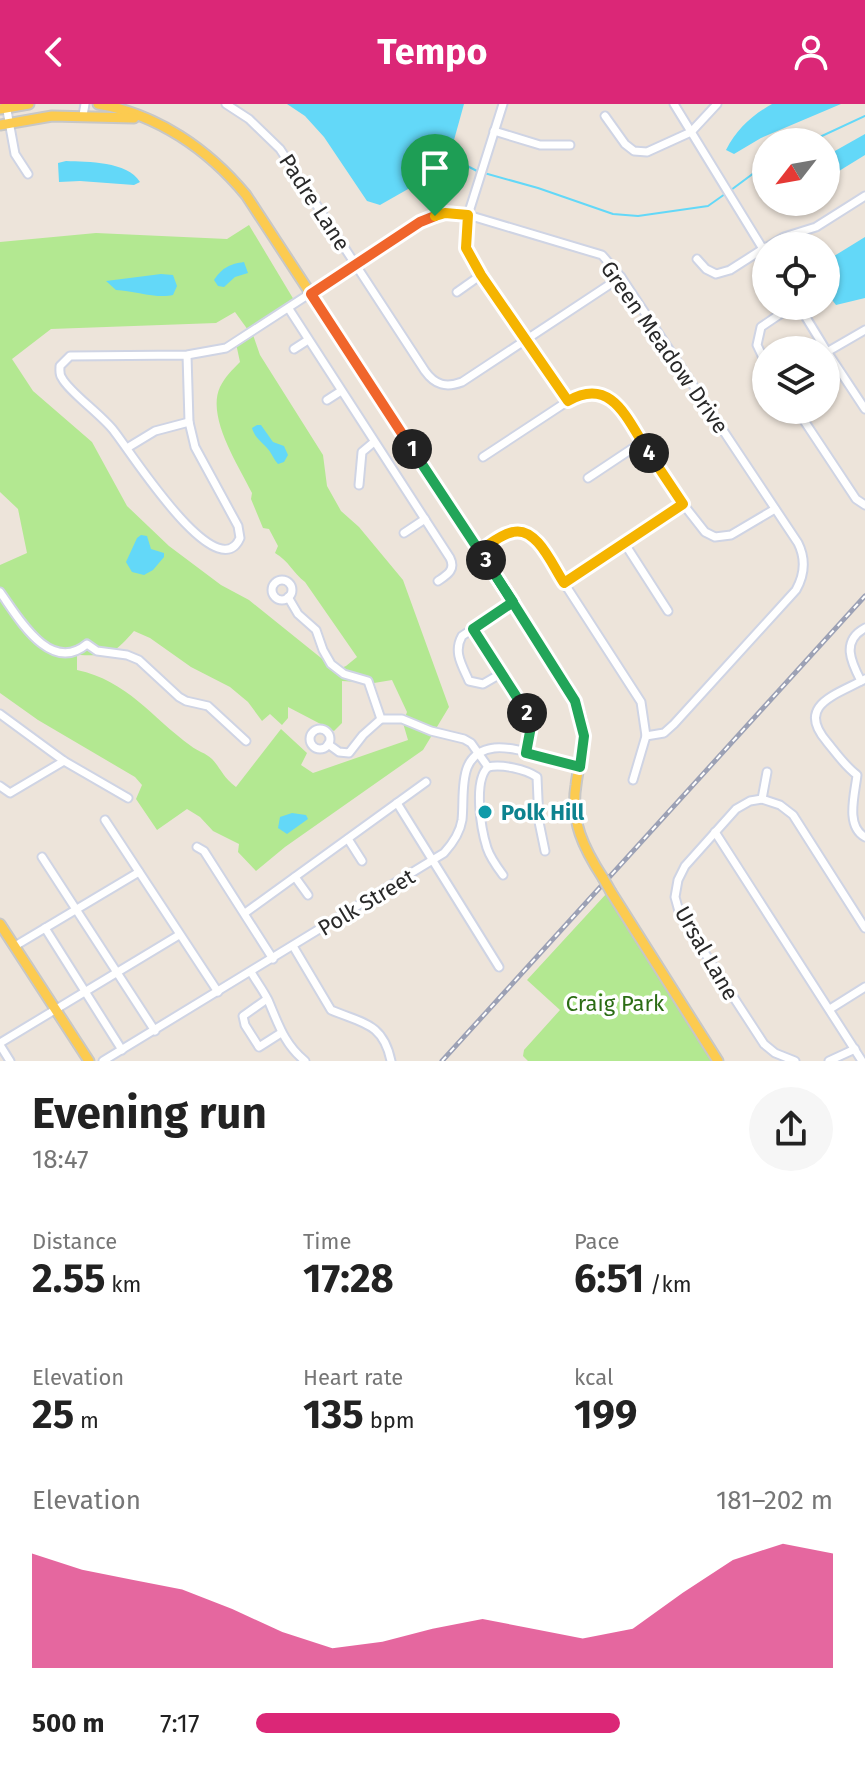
<!DOCTYPE html>
<meta charset="utf-8">
<style>
:root{--surface:#fff;--page:#f6f6f6;--text:#222;--muted:#767676;--accent:#db2777}
body{margin:0;font-family:"Fira Sans",sans-serif;background:var(--page);color:var(--text);height:100vh;display:flex;flex-direction:column;font-size:30px;white-space:nowrap}
*{box-sizing:border-box;margin:0}
p{font-size:26px;color:var(--muted)}
.icon{flex:none;width:44px;height:44px;fill:none;stroke:currentColor;stroke-width:2;stroke-linecap:round;stroke-linejoin:round}
.map{position:relative;height:957px;overflow:hidden}
.details{display:flex;flex-direction:column;background:var(--surface);flex:1}
.details>*{flex:none}
.needle{width:52px;rotate:239deg}
.controls{position:absolute;left:752px;top:24px;display:grid;gap:16px}
.controls a{display:grid;place-items:center;width:88px;height:88px;border-radius:50%;background:var(--surface);box-shadow:0 2px 6px #0004;font-size:40px}
.pin{position:absolute;display:grid;place-items:center;width:68px;height:68px;color:#fff;margin:-82px -34px;border-radius:50% 50% 50% 0;rotate:-45deg;box-shadow:0 0 8px #0007}
.pin .icon{rotate:45deg}
.km{position:absolute;width:40px;height:40px;margin:-20px;border-radius:50%;background:#222;color:#fff;font-size:22px;line-height:40px;text-align:center}
.round{display:grid;place-items:center;flex:none;width:84px;height:84px;border-radius:42px;background:var(--page)}
.summary{display:flex;align-items:center;justify-content:space-between;height:136px;padding:0 32px}
h1{font-size:44px;font-weight:700;line-height:60px}
.metrics{display:grid;grid-template-columns:repeat(3,1fr);gap:12px;height:136px;padding:8px 32px}
.metrics div{display:grid;align-content:center}
.metrics b{font-size:40px;font-weight:700}
.metrics small{font-size:22px;font-weight:400}
.metrics p{font-size:22px}
.chart{height:224px;padding:16px 32px}
.chart p{display:flex;justify-content:space-between}
.chart svg{width:100%;height:144px;margin-top:8px;fill:var(--accent);opacity:.7}
ul{padding:0 32px;list-style:none;font-size:26px}
li{display:grid;grid-template-columns:128px 96px 1fr;align-items:center;height:60px}
li i{height:20px;border-radius:10px;background:var(--accent)}
header{display:flex;justify-content:space-between;align-items:center;height:104px;padding:0 32px;background:var(--accent);color:#fff;font-size:36px;font-weight:700}
.map>svg:first-child{display:block}
.green{fill:#b3e891;fill-rule:evenodd}
.water{fill:#63d8f8}
.lines{fill:none;stroke-linecap:round;stroke-linejoin:round}
.stream{stroke:#63d8f8;stroke-width:2}
.minor-casing{stroke:#cfd4e4;stroke-width:11}
.major-casing{stroke:#c7c7c7;stroke-width:13}
.minor{stroke:#fff;stroke-width:7}
.major{stroke:#fccb50;stroke-width:9}
.rail-casing{stroke:#9ca1b5;stroke-width:5}
.rail{stroke:#fff;stroke-width:2;stroke-dasharray:6;stroke-linecap:butt}
.major-bridge-casing{stroke:#c7c7c7;stroke-width:13;stroke-linecap:butt}
.major-bridge{stroke:#fccb50;stroke-width:9}
.split-1-casing{stroke:#fff;stroke-width:16}
.split-2-casing{stroke:#fff;stroke-width:16}
.split-3-casing{stroke:#fff;stroke-width:16}
.split-4-casing{stroke:#fff;stroke-width:16}
.split-5-casing{stroke:#fff;stroke-width:16}
.split-1{stroke:#f0652b;stroke-width:10}
.split-2{stroke:#22a559;stroke-width:10}
.split-3{stroke:#22a559;stroke-width:10}
.split-4{stroke:#f5b400;stroke-width:10}
.split-5{stroke:#f5b400;stroke-width:10}
.culture-dot{fill:#0f9aa8;stroke:#fff;stroke-width:3}
.labels{text-anchor:middle;stroke-width:7;stroke-linejoin:round;paint-order:stroke}
.street-label{font-size:22px;fill:#292929;stroke:#fff}
.culture-label{font-size:22px;font-weight:bold;fill:#0d838f;stroke:#fff;text-anchor:start}
.park-label{font-size:22px;fill:#2b6c14;stroke:#fff}
</style>
<header><svg class="icon" aria-label="back" viewBox="0 0 24 24"><path d="M15 5l-7 7 7 7"/></svg>Tempo<svg class="icon" aria-label="person" viewBox="0 0 24 24"><circle cx="12" cy="8" r="4"/><path d="M4 21q1-7 8-7t8 7"/></svg></header>
<div class="map">
<svg width="865" height="957" viewBox="0 0 865 957">
<rect width="100%" height="100%" fill="#ede4da"/>
<g class="green">
<path d="M249 121 294 196 252 228 260 251 323 351 327 382 341 407 359 423 403 476 449 603 423 646 285 743 256 767 238 748 239 740 213 727 200 713 187 705 157 726 136 695 142 681 135 673 38 616 0 589V461L27 449 18 405 0 388V138L96 129 227 135ZM235 208 248 226 235 235 240 258C232 266 225 273 220 283 206 313 239 362 252 389L251 395 263 424 269 425 278 442 275 449C289 457 293 469 305 478L357 553 346 562 336 566 249 496 221 481 169 442 127 402 92 338 33 287 12 255 51 225 216 219ZM134 527 150 534 191 563 230 583 248 598 262 617 270 610 282 621 288 614V603L334 627 342 619V577L374 579 392 576 407 608 403 619 408 636 313 669 301 661 307 649 281 625 236 683C222 672 222 666 212 655 206 649 197 647 191 642 151 613 128 577 77 566V551C110 552 112 552 134 527Z"/>
<path d="M607 789 714 957H528L523 952 524 946 560 906 527 876Z"/>
</g>
<g class="water">
<path d="M287 0H464L454 36 438 68 380 101 367 97 324 33 305 12Z"/>
<path d="M772 0H841L761 34 734 50 726 46C737 25 751 12 772 0Z"/>
<path d="M865 30V51L826 75V52Z"/>
<path d="M66 57C88 58 127 57 140 78L134 81 80 77 59 78 58 59Z"/>
<path d="M865 133V194L836 201 826 188V157Z"/>
<path d="M244 158 248 169 235 173 224 183 218 182 214 176C223 163 230 160 244 158Z"/>
<path d="M161 170 173 171 177 182 173 191C158 195 134 187 116 186L106 177Z"/>
<path d="M257 321H261L273 338 284 342 288 351 284 358 278 360C273 355 272 349 267 344 261 337 255 334 252 324Z"/>
<path d="M141 431 147 432 151 445 164 449V453L153 466 144 471 132 468 126 458 137 434Z"/>
<path d="M292 709 306 711 308 715 287 730 278 724 280 713Z"/>
</g>
<g class="lines">
<g class="stream">
<path d="M809 38 865 12"/>
<path d="M446 51 477 67 538 84 613 110 638 112 708 102 725 90"/>
<path d="M731 86 766 60"/>
</g>
<defs>
<g id="minor">
<path d="M226 0 249 15 280 45 425 267C435 281 446 284 462 278L621 173"/>
<path d="M503 0 468 111 466 144 481 171 568 297"/>
<path d="M674 0 766 150"/>
<path d="M6 1 15 50 28 70"/>
<path d="M83 11 85 0"/>
<path d="M605 12 625 40 634 47 647 48 691 28 717 0"/>
<path d="M494 27 540 41H570"/>
<path d="M769 142 784 133 816 123 865 92"/>
<path d="M697 155 706 165 716 170 730 166 766 143"/>
<path d="M457 188 481 171"/>
<path d="M799 202 826 246"/>
<path d="M289 205 450 454C456 466 447 471 438 477"/>
<path d="M294 245 308 236"/>
<path d="M826 246 865 305"/>
<path d="M827 248 865 226"/>
<path d="M187 251 189 318 195 343 238 422 240 434C217 486 128 344 114 327 102 311 69 288 62 274 59 270 60 267 60 262L70 252 187 251 226 244 420 118 445 109 468 111 602 151 621 173 798 439C806 455 805 470 796 486L674 620 664 629 646 632"/>
<path d="M766 260 757 241 761 223 792 202"/>
<path d="M327 296 341 287"/>
<path d="M797 306 856 395 865 401"/>
<path d="M127 344 155 327 189 318"/>
<path d="M483 353 568 297C587 286 600 286 617 300L683 400 705 428 715 433 731 431 775 405"/>
<path d="M588 374 642 338"/>
<path d="M359 381 362 348 374 338"/>
<path d="M404 429 425 415"/>
<path d="M625 440 668 507"/>
<path d="M479 447C499 435 516 418 537 437L641 598 646 632 633 676"/>
<circle cx="282" cy="486" r="10"/>
<path d="M564 479 683 400"/>
<path d="M0 488C18 513 50 571 87 540L97 547 127 551 139 556 179 593 186 597 208 602 246 637"/>
<path d="M288 493 298 510 316 526 323 546 331 560 344 570 368 577 381 615H402L431 627 464 635 471 639 488 663"/>
<path d="M473 525 532 617 526 649"/>
<path d="M502 569 483 580 469 577C462 561 453 548 462 532L513 498"/>
<path d="M865 575C836 591 795 601 827 638 836 649 845 662 857 671 855 690 845 722 865 733"/>
<path d="M861 577C851 558 841 537 865 524"/>
<path d="M0 610 64 657 128 694"/>
<circle cx="320" cy="635" r="10"/>
<path d="M328 640 339 648 349 649 363 631 381 615"/>
<path d="M488 663C502 660 525 665 537 673L539 718 545 747"/>
<path d="M488 663C473 677 481 725 487 744 490 753 497 763 503 771"/>
<path d="M0 682 10 689 64 657"/>
<path d="M762 695 767 668"/>
<path d="M397 699 499 863"/>
<path d="M105 716 218 888"/>
<path d="M715 728 862 957"/>
<path d="M348 735 362 757"/>
<path d="M197 743 204 747 273 855"/>
<path d="M42 753 155 927"/>
<path d="M295 773 308 791"/>
<path d="M245 809 426 678"/>
<path d="M45 824 122 946"/>
<path d="M15 842 139 768"/>
<path d="M293 842 331 906C361 919 383 918 391 957"/>
<path d="M251 868C256 877 263 886 268 896 278 919 284 940 305 957"/>
<path d="M267 895 243 912 245 921 259 943 281 929"/>
<path d="M830 905 865 883"/>
<path d="M0 939 179 831"/>
<path d="M0 941 10 957"/>
<path d="M103 957 444 749C453 739 460 729 462 716 465 689 456 649 494 644 513 641 559 657 580 663"/>
<path d="M795 957 775 949 764 940 680 811 675 793 678 776 685 762 736 705 750 697 762 695 780 701 793 711 865 824"/>
<path d="M829 957 855 945"/>
</g>
<g id="major">
<path d="M98 0C157 10 208 45 246 91L551 557C565 578 580 599 583 625 585 644 578 662 576 681 570 717 584 745 603 774"/>
<path d="M0 5 29 0"/>
<path d="M0 21 52 12 134 14"/>
<path d="M611 788 718 957"/>
<path d="M0 820 89 957"/>
</g>
</defs>
<use href="#minor" class="minor-casing"/>
<use href="#major" class="major-casing"/>
<use href="#minor" class="minor"/>
<use href="#major" class="major"/>
<defs>
<path id="rail" d="M442 957 865 492"/>
</defs>
<use href="#rail" class="rail-casing"/>
<use href="#rail" class="rail"/>
<defs>
<path id="major-bridge" d="M603 774 611 788"/>
</defs>
<use href="#major-bridge" class="major-bridge-casing"/>
<use href="#major-bridge" class="major-bridge"/>
</g>
<g class="lines">
<defs>
<path id="split-1" d="M412 345 311 190 420 118 435 112"/>
<path id="split-2" d="M412 345 513 498 473 525 527 609"/>
<path id="split-3" d="M486 456 575 597 584 632 580 663 526 649 532 617 527 609"/>
<path id="split-4" d="M486 456 479 447C489 441 501 430 513 428 537 422 553 463 564 479L683 400 649 349"/>
<path id="split-5" d="M435 112 445 109 468 111 466 144 481 171 568 297C613 271 628 318 649 349"/>
</defs>
<use href="#split-1" class="split-1-casing"/>
<use href="#split-2" class="split-2-casing"/>
<use href="#split-3" class="split-3-casing"/>
<use href="#split-4" class="split-4-casing"/>
<use href="#split-5" class="split-5-casing"/>
<use href="#split-1" class="split-1"/>
<use href="#split-2" class="split-2"/>
<use href="#split-3" class="split-3"/>
<use href="#split-4" class="split-4"/>
<use href="#split-5" class="split-5"/>
</g>
<circle class="culture-dot" cx="485" cy="708" r="8"/>
<g class="labels">
<g class="street-label">
<text transform="translate(315 98) rotate(57)" y="8">Padre Lane</text>
<text transform="translate(665 243) rotate(55)" y="8">Green Meadow Drive</text>
<text transform="translate(366 798) rotate(-31)" y="8">Polk Street</text>
<text transform="translate(707 849) rotate(60)" y="8">Ursal Lane</text>
</g>
<g class="culture-label">
<text x="501" y="716">Polk Hill</text>
</g>
<g class="park-label">
<text x="615" y="907">Craig Park</text>
</g>
</g>
</svg>
<div class="controls">
<a><svg class="needle" viewBox="-14 -14 28 28"><path d="M0-13l5 13h-10z" fill="#e53935"/><path d="M0 13l5-13h-10z" fill="#767676"/></svg></a>
<a><svg class="icon" aria-label="locate" viewBox="0 0 24 24"><circle cx="12" cy="12" r="6"/><path d="M12 2v4M12 18v4M2 12h4M18 12h4"/></svg></a>
<a><svg class="icon" aria-label="layers" viewBox="0 0 24 24"><path d="M12 4l9 5-9 5-9-5zM3 14l9 5 9-5"/></svg></a>
</div>
<div class="pin" style="left:435px;top:112px;background:#1e9e55"><svg class="icon" aria-label="arrive" viewBox="0 0 24 24"><path d="M6 21V4h12l-3 4 3 4H6"/></svg></div>
<b class="km" style="left:412px;top:345px">1</b>
<b class="km" style="left:527px;top:609px">2</b>
<b class="km" style="left:486px;top:456px">3</b>
<b class="km" style="left:649px;top:349px">4</b>
</div>
<section class="details">
<div class="summary"><div><h1>Evening run</h1><p>18:47</p></div><a class="round"><svg class="icon" aria-label="share" viewBox="0 0 24 24"><path d="M12 15V3M7 8l5-5 5 5M5 13v7h14v-7"/></svg></a></div>
<div class="metrics">
<div><p>Distance</p><b>2.55<small> km</small></b></div>
<div><p>Time</p><b>17:28</b></div>
<div><p>Pace</p><b>6:51<small> /km</small></b></div>
</div>
<div class="metrics">
<div><p>Elevation</p><b>25<small> m</small></b></div>
<div><p>Heart rate</p><b>135<small> bpm</small></b></div>
<div><p>kcal</p><b>199</b></div>
</div>
<div class="chart"><p><span>Elevation</span>181–202 m</p>
<svg viewBox="0 0 160 44" preserveAspectRatio="none"><path d="M0 44V9L10 14L20 17L30 20L40 26L50 33L60 38L70 36L80 32L90 29L100 32L110 35L120 32L130 21L140 11L150 6L160 9V44z"/></svg>
</div>
<ul>
<li><b>500 m</b>7:17<i style="width:63%"></i></li>
</ul>
</section>
